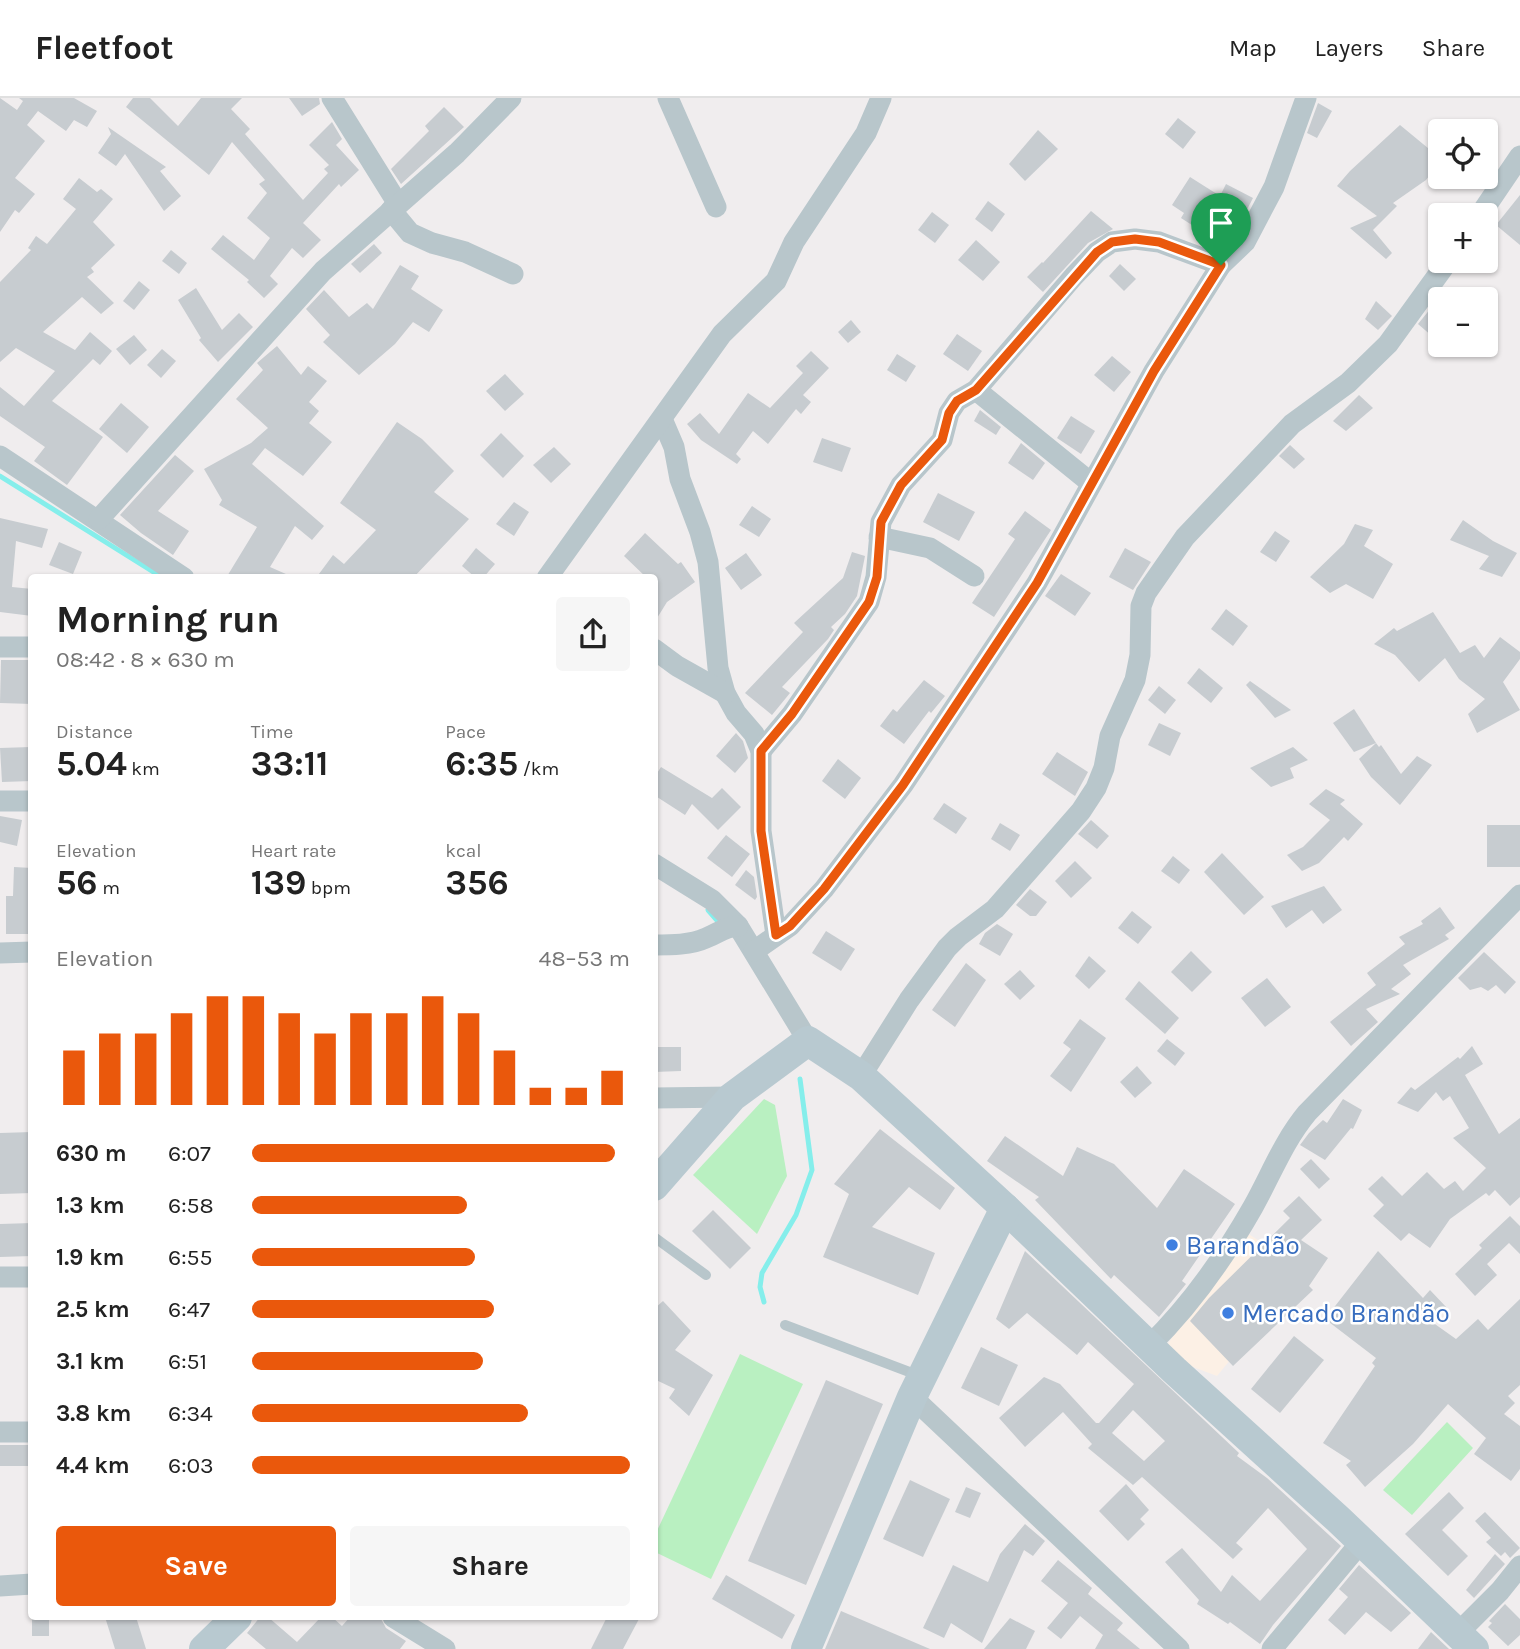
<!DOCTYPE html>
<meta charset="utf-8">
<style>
:root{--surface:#fff;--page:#f6f6f6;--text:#222;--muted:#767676;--line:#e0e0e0;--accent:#ea580c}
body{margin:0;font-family:Karla,sans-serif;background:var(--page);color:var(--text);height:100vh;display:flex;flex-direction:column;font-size:26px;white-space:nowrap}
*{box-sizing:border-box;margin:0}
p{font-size:23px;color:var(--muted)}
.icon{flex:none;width:38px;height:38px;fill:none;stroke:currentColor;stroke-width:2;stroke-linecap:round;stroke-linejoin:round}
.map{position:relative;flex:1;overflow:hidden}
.sheet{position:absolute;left:28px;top:476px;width:630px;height:1046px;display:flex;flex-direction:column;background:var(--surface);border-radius:7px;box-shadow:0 2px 5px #0004}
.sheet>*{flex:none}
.buttons{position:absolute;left:1428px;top:21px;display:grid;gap:14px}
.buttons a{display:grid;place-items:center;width:70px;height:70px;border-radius:7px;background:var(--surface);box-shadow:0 2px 5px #0004;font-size:35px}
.pin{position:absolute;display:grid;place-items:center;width:60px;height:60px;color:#fff;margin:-72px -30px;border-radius:50% 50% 50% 0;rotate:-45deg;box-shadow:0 0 7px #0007}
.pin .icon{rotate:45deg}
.round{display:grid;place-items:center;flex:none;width:74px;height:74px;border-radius:7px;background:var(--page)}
.head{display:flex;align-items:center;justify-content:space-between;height:119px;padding:0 28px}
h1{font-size:38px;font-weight:700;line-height:52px}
.stats{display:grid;grid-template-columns:repeat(3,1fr);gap:10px;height:119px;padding:7px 28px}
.stats div{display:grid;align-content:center}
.stats b{font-size:35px;font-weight:700}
.stats small{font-size:19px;font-weight:400}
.stats p{font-size:19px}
.chart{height:196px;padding:14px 28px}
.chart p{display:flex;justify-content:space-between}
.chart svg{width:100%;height:126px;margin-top:7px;stroke:var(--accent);stroke-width:6}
.primary-button{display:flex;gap:14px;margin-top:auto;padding:14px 28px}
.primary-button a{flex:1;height:80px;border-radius:7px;background:var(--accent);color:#fff;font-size:28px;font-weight:700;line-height:80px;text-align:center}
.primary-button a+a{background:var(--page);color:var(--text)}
ul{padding:0 28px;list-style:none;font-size:23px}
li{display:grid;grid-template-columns:112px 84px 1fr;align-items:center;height:52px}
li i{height:18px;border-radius:9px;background:var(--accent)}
header{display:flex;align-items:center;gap:42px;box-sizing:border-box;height:98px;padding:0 35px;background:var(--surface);border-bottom:2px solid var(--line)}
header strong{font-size:33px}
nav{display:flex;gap:38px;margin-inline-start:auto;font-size:24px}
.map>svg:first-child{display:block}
.commercial{fill:#fcf0e5}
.green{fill:#b9f0c1}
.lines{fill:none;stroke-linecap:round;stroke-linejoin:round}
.stream{stroke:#85eeeb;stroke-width:5}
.building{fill:#c7ccd0;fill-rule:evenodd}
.lane{stroke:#b8c6cb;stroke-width:10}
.street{stroke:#b8c6cb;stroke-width:21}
.secondary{stroke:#b8c9d0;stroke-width:30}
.route-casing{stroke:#fff;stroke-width:14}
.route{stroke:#ea580c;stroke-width:9}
.shop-dot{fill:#3f7fe0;stroke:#fff;stroke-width:2.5}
.labels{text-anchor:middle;stroke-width:5;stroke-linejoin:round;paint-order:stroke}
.shop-label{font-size:26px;fill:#366cbe;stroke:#fff;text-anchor:start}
</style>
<header>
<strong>Fleetfoot</strong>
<nav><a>Map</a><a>Layers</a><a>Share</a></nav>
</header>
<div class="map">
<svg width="1520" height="1551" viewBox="0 0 1520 1551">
<rect width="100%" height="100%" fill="#f0edee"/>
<path class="commercial" d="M1241 1131 1304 1172 1217 1278 1161 1257Z"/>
<g class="green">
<path d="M764 1001 775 1007 787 1078 757 1136 693 1077Z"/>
<path d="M740 1256 803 1286 711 1481 655 1454V1437Z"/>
<path d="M1447 1324 1473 1350 1412 1417 1383 1392Z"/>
</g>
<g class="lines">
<g class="stream">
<path d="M0 378 163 480"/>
<path d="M708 812 722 828"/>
<path d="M764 1204 760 1189 762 1175 796 1117 812 1072 800 981"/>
</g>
</g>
<g class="building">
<path d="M0 0 17 12 23 3 19 0H74L97 13 87 29 74 22 66 33 38 13 27 27 45 43 15 80 35 96 19 115 15 112 0 134Z"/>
<path d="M133 0H150L178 28 201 0H242L231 11 250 31 245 36 303 102 328 75 324 71 329 67 309 47 332 24 342 41 336 47 359 72 341 89 339 86 303 125 321 142 303 160 292 150 270 178 278 186 264 200 247 184 249 182 211 151 223 137 254 162 270 140 247 120 267 95 259 86 265 82 232 44 209 77 126 9Z"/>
<path d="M289 0H319L320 6 302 18Z"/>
<path d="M1318 5 1332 13 1317 40 1307 35Z"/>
<path d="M444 9 464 29 401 86 391 71 429 33 425 28Z"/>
<path d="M1178 20 1196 34 1183 51 1165 36Z"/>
<path d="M1400 27 1440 60V64L1426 82 1393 105 1397 108 1373 132 1392 155 1386 161 1350 130 1377 118 1337 88 1350 73Z"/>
<path d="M108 29 166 69 160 73 181 98 164 113 125 56 116 68 98 55 111 36Z"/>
<path d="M1038 32 1058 51 1025 83 1009 66Z"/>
<path d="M1190 79 1220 98 1226 86 1253 100 1237 131 1205 114 1195 129 1181 120 1184 115 1172 107Z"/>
<path d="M79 80 97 94 101 91 113 101 93 124 115 147 91 170 94 174 87 179 114 205 101 216 82 199 43 234 75 252 90 234 112 253 100 267 93 261 52 303 103 339 67 387 34 363 45 349 0 318V289L24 308 55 273 16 250 0 264V184L31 152 28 150 36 138 47 146 76 111 63 101Z"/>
<path d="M1520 97V147L1496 127Z"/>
<path d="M988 103 1005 116 992 134 975 121Z"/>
<path d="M1091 113 1113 131 1088 145 1043 194 1027 179 1042 164 1043 165Z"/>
<path d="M932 114 949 127 935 145 918 132Z"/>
<path d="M976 142 1000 164 983 183 958 162Z"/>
<path d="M374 146 382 155 360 175 351 166Z"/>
<path d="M171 152 187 165 179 176 162 163Z"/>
<path d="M1120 166 1136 181 1124 193 1109 178Z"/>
<path d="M400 167 419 178 411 191 443 212 429 234 413 224 395 246 359 277 323 244 330 237 306 211 324 192 349 219 367 205 373 211Z"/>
<path d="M139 183 150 192 134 212 123 203Z"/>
<path d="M196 190 222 232 239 215 253 229 218 264 199 242 201 240 178 202Z"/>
<path d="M1440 199V245L1418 226Z"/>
<path d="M1376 203 1392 218 1378 232 1365 221Z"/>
<path d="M851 222 861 234 848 245 838 234Z"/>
<path d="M957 236 982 253 968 273 943 256Z"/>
<path d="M134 237 147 252 130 267 116 251Z"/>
<path d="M277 248 301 277 308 268 327 283 309 304 319 313 309 325 332 344 303 378 265 350 252 366 324 428 312 442 295 428 270 469 295 480H226L257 429 219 407 222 402 204 371 251 345 268 330 236 301 263 272 257 265Z"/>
<path d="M162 251 176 263 161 280 147 267Z"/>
<path d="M811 253 829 270 803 297 811 304 801 316 796 311 768 346 753 333 736 356 741 361 737 366 701 342 687 326 700 315 719 336 748 295 770 310 803 275 796 268Z"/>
<path d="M897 256 916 268 906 284 887 272Z"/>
<path d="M1112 258 1131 274 1114 294 1094 277Z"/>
<path d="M505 276 524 296 505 313 486 293Z"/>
<path d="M1359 297 1373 310 1346 333 1333 323Z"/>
<path d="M121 305 149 329 127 355 99 331Z"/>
<path d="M980 312 1001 329 996 337 974 323Z"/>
<path d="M1071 318 1095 333 1081 356 1057 340Z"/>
<path d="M397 324 422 341 454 373 434 394 469 421 413 480H316L333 457 344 466 376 432 340 405Z"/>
<path d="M501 335 524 358 503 380 480 357Z"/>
<path d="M822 340 851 350 842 374 813 364Z"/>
<path d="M1021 345 1045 365 1033 382 1008 365Z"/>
<path d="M1290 347 1305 361 1294 371 1279 358Z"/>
<path d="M554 349 571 366 551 385 533 367Z"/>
<path d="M175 357 194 373 158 413 189 433 173 457 141 435 120 417Z"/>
<path d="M938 395 975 414 959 443 923 424Z"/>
<path d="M514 404 529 414 514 438 496 426Z"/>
<path d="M752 408 771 421 759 439 739 427Z"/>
<path d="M1025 413 1051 432 994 519 972 505 1015 441 1008 436Z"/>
<path d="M0 420 48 431 42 450 16 443 12 489 32 491V518L0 514Z"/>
<path d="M1463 422 1493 443 1517 455 1502 479 1479 471 1489 458 1450 442Z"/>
<path d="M1355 426 1373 432 1364 448 1393 466 1373 501 1346 486 1330 495 1310 479 1344 446Z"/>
<path d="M1275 433 1290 443 1276 464 1260 454Z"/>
<path d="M645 435 678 466 681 464 695 484 667 504 654 525V480H647L624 458Z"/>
<path d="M59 444 82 454 73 476 49 467Z"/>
<path d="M476 450 495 466 483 480H476L462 468Z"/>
<path d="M1125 450 1151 464 1133 492 1109 479Z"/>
<path d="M852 454 865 458 857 498 845 516 831 529 834 532 828 541 782 589 790 595 772 617 745 595 803 534 794 525 843 480Z"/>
<path d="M746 455 762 477 741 492 725 470Z"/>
<path d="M1061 476 1091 495 1075 518 1045 498Z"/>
<path d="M1226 511 1248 528 1233 548 1211 531Z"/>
<path d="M1433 514 1460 555 1475 547 1484 560 1500 539 1520 554V561L1503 584 1520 612 1477 635 1468 616 1485 601 1459 581 1445 560 1419 584 1395 557 1374 546 1394 530 1397 533Z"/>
<path d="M1 562H32V606L0 605Z"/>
<path d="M1199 570 1223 590 1211 605 1187 585Z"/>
<path d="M924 582 945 598 931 615 929 613 904 646 880 628 893 611 897 614Z"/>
<path d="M1250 583 1291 612 1275 620 1246 587Z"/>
<path d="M1159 588 1176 602 1165 616 1148 602Z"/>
<path d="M1354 611 1376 645 1354 654 1333 625Z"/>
<path d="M1159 625 1181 635 1170 658 1148 647Z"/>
<path d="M736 635 743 643 748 660 735 675 716 658Z"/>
<path d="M1376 645 1379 649 1381 647 1401 676 1417 658 1432 667 1400 707 1371 679 1359 661Z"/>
<path d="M31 649 32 683 2 684 0 650Z"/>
<path d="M1293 649 1308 662 1290 670 1294 680 1271 689 1250 670Z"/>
<path d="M1057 654 1088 674 1075 698 1042 676Z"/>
<path d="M838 661 861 680 845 701 822 683Z"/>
<path d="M661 669 712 700 722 690 741 709 718 732 692 706 685 717 654 697V680Z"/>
<path d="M1326 691 1345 702 1340 706 1363 726 1348 743 1344 739 1319 765 1302 773 1287 757 1303 749 1330 722 1309 706Z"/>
<path d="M944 705 967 720 956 736 933 721Z"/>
<path d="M0 718 22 722 17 748 0 744Z"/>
<path d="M1091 722 1109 738 1097 751 1078 736Z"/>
<path d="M1000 725 1020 737 1010 753 991 741Z"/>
<rect x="1487" y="727" width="33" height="42"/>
<path d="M726 737 750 756 732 779 707 760Z"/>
<path d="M1222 755 1264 799 1244 817 1204 774Z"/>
<path d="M1173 758 1190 772 1179 786 1161 773Z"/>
<path d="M1075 763 1092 780 1071 800 1055 783Z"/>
<path d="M14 769 32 770V836H6V798H13Z"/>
<path d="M746 772 754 779 757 799 755 802 735 787Z"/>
<path d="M1324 788 1342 812 1323 826 1312 812 1286 830 1271 808Z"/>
<path d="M1030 791 1047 804 1036 818H1030L1016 807Z"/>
<path d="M1440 809 1455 830 1445 837 1449 841 1403 867 1411 876 1391 891 1400 896 1366 911 1378 924 1351 948 1330 924 1376 887 1367 875 1405 846 1399 839 1423 826 1421 823Z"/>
<path d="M1132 813 1152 829 1138 846 1118 830Z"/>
<path d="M997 826 1013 836 1000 858 979 846 985 835Z"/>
<path d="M826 833 855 851 841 873 812 855Z"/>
<path d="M1191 853 1212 874 1192 894 1171 874Z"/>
<path d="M1484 854 1516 884 1505 896 1496 887 1488 893 1481 889 1470 892 1458 880Z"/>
<path d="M1089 858 1106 873 1089 891 1075 878Z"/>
<path d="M966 865 986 882 955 929 932 912Z"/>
<path d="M1020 872 1035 888 1020 902 1004 886Z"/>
<path d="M1267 880 1291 909 1265 929 1241 900Z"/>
<path d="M1139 883 1179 920 1165 936 1125 901Z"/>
<path d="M1080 921 1106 940 1071 994 1050 978 1071 951 1063 945Z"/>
<path d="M1167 941 1185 955 1175 968 1157 953Z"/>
<path d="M1472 948 1483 966 1465 977 1499 1036 1520 1020V1099L1510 1108 1495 1092 1489 1098 1486 1095 1450 1121 1430 1150 1409 1135 1401 1143 1373 1118 1384 1107 1368 1091 1382 1078 1402 1098 1427 1074 1444 1091 1455 1083 1463 1093 1486 1070 1453 1040 1469 1030 1450 998 1443 1003 1436 994 1418 1014 1397 1005 1411 989 1415 992 1458 959 1460 961Z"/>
<path d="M654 949H681V973L654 974Z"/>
<path d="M1137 968 1152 985 1135 1000 1120 984Z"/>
<path d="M1343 1001 1362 1012 1353 1031 1351 1030 1325 1062 1300 1047 1309 1035 1323 1022 1327 1025Z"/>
<path d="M880 1031 955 1090 940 1112 909 1089 872 1129 935 1155 918 1197 823 1159 849 1096 834 1086Z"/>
<path d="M32 1034V1095L0 1096V1035Z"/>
<path d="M1005 1038 1063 1078 1077 1049 1114 1066 1157 1110 1184 1071 1235 1106 1182 1183 1186 1186 1159 1219 1114 1177 1111 1181 1035 1102 1039 1099 987 1063Z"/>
<path d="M1311 1061 1330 1081 1319 1091 1300 1071Z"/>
<path d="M1299 1098 1322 1122 1301 1142 1328 1160 1309 1188 1313 1192 1233 1268 1190 1223 1209 1200 1290 1120 1283 1113Z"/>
<path d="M713 1112 751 1150 730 1171 692 1133Z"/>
<path d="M1510 1118 1520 1128V1156L1509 1145 1487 1166 1497 1177 1475 1198 1455 1176 1482 1150 1479 1147Z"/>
<path d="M32 1125V1158L0 1159V1126Z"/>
<path d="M1025 1153 1239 1355 1237 1358 1267 1380 1341 1448 1273 1527 1260 1546 1230 1524 1228 1526 1197 1506 1199 1502 1165 1464 1182 1450 1221 1494 1232 1477 1260 1503 1307 1451 1268 1410 1236 1445 1243 1451 1233 1461 1142 1379 1133 1387 1088 1350 1092 1346 1063 1314 1025 1349 999 1320 1044 1279 1060 1286 1096 1325H1099L1134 1286 1088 1244 1077 1257 1027 1215 1009 1231 996 1221ZM1133 1312 1165 1343 1144 1363 1112 1335Z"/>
<path d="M1378 1153 1423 1200 1430 1192 1447 1210 1432 1224 1456 1241 1478 1221 1488 1232 1520 1201V1287L1508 1298 1515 1305 1504 1316 1520 1328V1371L1511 1383 1474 1356 1486 1340 1448 1306 1413 1346 1365 1389 1346 1367 1351 1363 1323 1345 1375 1268 1372 1265 1376 1260 1325 1221Z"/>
<path d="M663 1203 691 1233 675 1252 713 1277 689 1318 669 1300 675 1291 654 1281V1211Z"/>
<path d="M1294 1238 1324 1262 1280 1315 1251 1291Z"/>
<path d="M981 1249 1018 1267 999 1308 961 1290Z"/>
<path d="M826 1282 883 1306 806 1487 748 1463Z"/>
<rect x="0" y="1347" width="32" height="21"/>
<path d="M910 1382 950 1401 923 1459 883 1441Z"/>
<path d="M1126 1386 1149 1412 1140 1421 1145 1426 1128 1443 1099 1413Z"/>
<path d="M966 1389 981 1395 970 1420 955 1414Z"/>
<path d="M1449 1394 1464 1410 1442 1432 1468 1458 1448 1478 1405 1436Z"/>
<path d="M1485 1414 1520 1450 1510 1460 1505 1454 1501 1458 1486 1444 1491 1440 1475 1423Z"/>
<path d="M1025 1426 1045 1443 1033 1458 1024 1452 982 1545 951 1525 944 1540 923 1530 953 1467 988 1484 1000 1456Z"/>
<path d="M1495 1456 1505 1466 1474 1500 1466 1492Z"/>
<path d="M1058 1462 1092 1490 1088 1496 1123 1525 1117 1532 1140 1551H1095L1103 1537 1080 1518 1061 1541 1047 1530 1068 1505 1041 1483Z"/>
<path d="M1359 1467 1411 1515 1391 1534 1366 1514 1345 1537 1328 1522 1348 1499 1339 1491Z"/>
<path d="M726 1477 795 1517 782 1541 712 1501Z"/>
<path d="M1505 1506 1520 1521V1537L1508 1548 1488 1529 1492 1525 1489 1523Z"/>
<path d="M841 1513 930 1551H825Z"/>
<rect x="32" y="1519" width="17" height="19"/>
<path d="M105 1519H136L146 1551H115Z"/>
<path d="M260 1519H268L297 1544 321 1519H332L342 1528 350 1519H380L386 1530 406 1543 400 1551H266L247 1535Z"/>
<path d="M607 1519H640L623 1551H591Z"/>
<path d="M1010 1520 1035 1533 1026 1551H984Z"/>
<path d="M1431 1534 1449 1551H1418Z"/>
</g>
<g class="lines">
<g class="lane">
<path d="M654 1139 706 1177"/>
<path d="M785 1227 920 1278"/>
</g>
<g class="street">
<path d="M332 0 398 106"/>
<path d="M668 0 716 109"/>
<path d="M391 112 410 135 432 145 465 154 513 176"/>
<path d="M1480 117 1520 58"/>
<path d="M976 292 1091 385"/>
<path d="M662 321 674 349 680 381 700 434 708 464 718 570 725 595 736 615 754 636 761 653V733L776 837"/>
<path d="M0 358 184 480"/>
<path d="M99 421 323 173 457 55 511 0"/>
<path d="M879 439 930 450 974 478"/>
<path d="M547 480 722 236 776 183 794 144 866 35 881 0"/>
<path d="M0 549H32"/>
<path d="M654 551 677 568 725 595"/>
<path d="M761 653 792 616 869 504 876 479 881 424 901 387 942 342 949 315 957 303 976 292 1074 178 1097 154 1112 144 1135 141 1159 144 1221 167"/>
<path d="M0 703H32"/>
<path d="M654 766 712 802 738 828 808 943"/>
<path d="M654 847C671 847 691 847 706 840 719 835 724 829 738 828"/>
<path d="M754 853 790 828 824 791 903 687 1037 485 1154 273 1221 167 1245 144 1274 89 1306 0"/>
<path d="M0 855 32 854"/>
<path d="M861 978 909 902 947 850 958 839 995 811 1081 713 1096 690 1104 670 1110 638 1135 582 1140 557 1141 508 1146 495 1185 439 1292 326 1348 285 1388 246 1448 163"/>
<path d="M654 1000 732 999"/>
<path d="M0 1179H32"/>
<path d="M1149 1248C1191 1207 1224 1160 1253 1109 1271 1077 1283 1044 1307 1015L1520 797"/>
<path d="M912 1299 1179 1551"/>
<path d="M0 1334H32"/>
<path d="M0 1488 32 1486"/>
<path d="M393 1519 445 1551"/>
<path d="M1457 1536 1500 1493 1520 1468"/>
<path d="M1272 1551 1362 1443"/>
</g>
<g class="secondary">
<path d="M654 1088 732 999 808 943 861 978 1005 1110 1174 1272 1338 1421 1474 1551"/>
<path d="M204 1551 237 1519"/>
<path d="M806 1551 912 1299 1005 1110"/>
</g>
</g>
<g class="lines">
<defs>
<path id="route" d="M1135 141 1159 144 1221 167 1154 273 1037 485 903 687 824 791 790 828 776 837 761 733V653L792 616 869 504 877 479 881 424 901 387 942 342 949 315 957 303 976 292 1097 154 1112 144Z"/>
</defs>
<use href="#route" class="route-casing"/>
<use href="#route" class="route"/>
</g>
<g class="shop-dot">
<circle cx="1172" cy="1147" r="7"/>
<circle cx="1228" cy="1215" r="7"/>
</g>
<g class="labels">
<g class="shop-label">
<text x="1186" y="1156">Barandão</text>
<text x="1242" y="1224">Mercado Brandão</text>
</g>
</g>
</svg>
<div class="buttons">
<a><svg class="icon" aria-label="locate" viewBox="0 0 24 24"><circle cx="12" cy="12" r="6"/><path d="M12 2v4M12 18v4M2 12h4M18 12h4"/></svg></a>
<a>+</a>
<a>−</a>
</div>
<div class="pin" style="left:1221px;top:167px;background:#1e9e55"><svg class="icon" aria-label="arrive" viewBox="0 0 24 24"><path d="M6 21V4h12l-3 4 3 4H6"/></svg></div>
<section class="sheet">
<div class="head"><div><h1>Morning run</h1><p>08:42 · 8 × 630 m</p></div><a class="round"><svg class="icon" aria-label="share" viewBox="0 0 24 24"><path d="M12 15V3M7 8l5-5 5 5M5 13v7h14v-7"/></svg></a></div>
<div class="stats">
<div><p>Distance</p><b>5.04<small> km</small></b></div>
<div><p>Time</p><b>33:11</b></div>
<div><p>Pace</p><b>6:35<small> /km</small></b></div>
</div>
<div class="stats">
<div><p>Elevation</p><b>56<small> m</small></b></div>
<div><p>Heart rate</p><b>139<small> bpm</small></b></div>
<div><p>kcal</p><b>356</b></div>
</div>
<div class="chart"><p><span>Elevation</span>48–53 m</p>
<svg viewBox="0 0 160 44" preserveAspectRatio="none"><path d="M5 44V25M15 44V19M25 44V19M35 44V12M45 44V6M55 44V6M65 44V12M75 44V19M85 44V12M95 44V12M105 44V6M115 44V12M125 44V25M135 44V38M145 44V38M155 44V32"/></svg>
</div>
<ul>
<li><b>630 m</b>6:07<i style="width:96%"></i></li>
<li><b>1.3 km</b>6:58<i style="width:57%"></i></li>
<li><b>1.9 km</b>6:55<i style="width:59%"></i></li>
<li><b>2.5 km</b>6:47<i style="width:64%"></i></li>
<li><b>3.1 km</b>6:51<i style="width:61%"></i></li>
<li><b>3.8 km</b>6:34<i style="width:73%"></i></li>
<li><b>4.4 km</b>6:03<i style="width:100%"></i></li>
</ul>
<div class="primary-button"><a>Save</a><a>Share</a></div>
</section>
</div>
